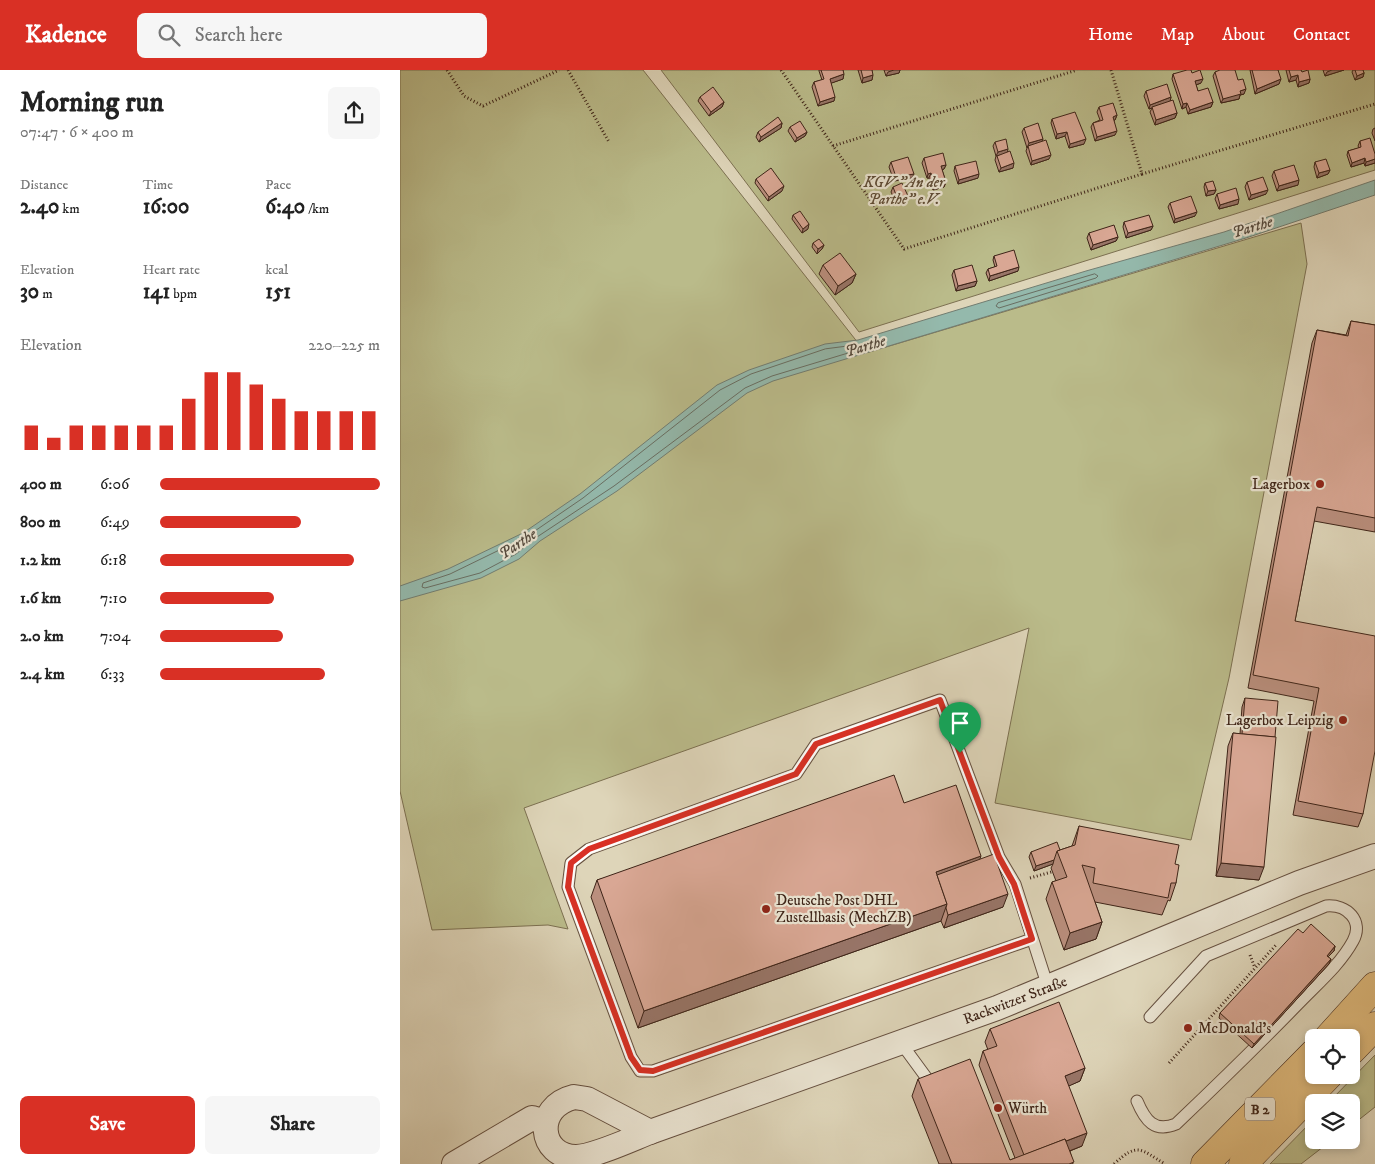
<!DOCTYPE html>
<meta charset="utf-8">
<style>
:root{--surface:#fff;--page:#f6f6f6;--text:#222;--muted:#767676;--accent:#d93025}
body{margin:0;font-family:"IM FELL DW Pica",serif;background:var(--page);color:var(--text);height:100vh;display:flex;flex-direction:column;font-size:19px;white-space:nowrap}
*{box-sizing:border-box;margin:0}
p{font-size:16px;color:var(--muted)}
.icon{flex:none;width:28px;height:28px;fill:none;stroke:currentColor;stroke-width:2;stroke-linecap:round;stroke-linejoin:round}
.map{position:relative;flex:1;overflow:hidden}
.drawer{display:flex;flex-direction:column;background:var(--surface);width:400px}
.drawer>*{flex:none}
.fabs{position:absolute;left:905px;top:959px;display:grid;gap:10px}
.fabs a{display:grid;place-items:center;width:55px;height:55px;border-radius:8px;background:var(--surface);box-shadow:0 2px 8px #0003;font-size:25px}
.pin{position:absolute;display:grid;place-items:center;width:42px;height:42px;color:#fff;margin:-51px -21px;border-radius:50% 50% 50% 0;rotate:-45deg;box-shadow:0 0 5px #0007}
.pin .icon{rotate:45deg}
.round{display:grid;place-items:center;flex:none;width:52px;height:52px;border-radius:8px;background:var(--page)}
.head{display:flex;align-items:center;justify-content:space-between;height:85px;padding:0 20px}
h1{font-size:28px;font-weight:800;line-height:38px}
.metrics{display:grid;grid-template-columns:repeat(3,1fr);gap:8px;height:85px;padding:5px 20px}
.metrics div{display:grid;align-content:center}
.metrics b{font-size:21px;font-weight:800}
.metrics small{font-size:14px;font-weight:400}
.metrics p{font-size:14px}
.chart{height:140px;padding:10px 20px}
.chart p{display:flex;justify-content:space-between}
.chart svg{width:100%;height:90px;margin-top:5px;stroke:var(--accent);stroke-width:6}
.primary-button{display:flex;gap:10px;margin-top:auto;padding:10px 20px}
.primary-button a{flex:1;height:58px;border-radius:8px;background:var(--accent);color:#fff;font-size:20px;font-weight:800;line-height:58px;text-align:center}
.primary-button a+a{background:var(--page);color:var(--text)}
ul{padding:0 20px;list-style:none;font-size:16px}
li{display:grid;grid-template-columns:80px 60px 1fr;align-items:center;height:38px}
li i{height:12px;border-radius:6px;background:var(--accent)}
header{display:flex;align-items:center;gap:30px;box-sizing:border-box;height:70px;padding:0 25px;background:var(--accent);color:#fff}
header strong{font-size:24px}
nav{display:flex;gap:28px;margin-inline-start:auto;font-size:18px}
.search{width:350px;height:45px;background:var(--page);display:flex;align-items:center;gap:12px;box-sizing:border-box;padding:0 18px;border-radius:8px;color:var(--muted);font-size:19px}
main{display:flex;flex:1;min-height:0}
.map>svg:first-child{display:block}
.green{fill:#babb8a;stroke:#7c7051}
.water{fill:#94b9ac;stroke:#727d71}
.lines{fill:none;stroke-linecap:round;stroke-linejoin:round}
.shore{stroke:#696e62;stroke-width:1}
.service-casing{stroke:#665040;stroke-width:13}
.minor-casing{stroke:#665040;stroke-width:26}
.primary-casing{stroke:#3e2418;stroke-width:29}
.path{stroke:#3e2418;stroke-width:3;stroke-dasharray:1 2.5;stroke-linecap:butt}
.service{stroke:#eae4d2;stroke-width:11}
.minor{stroke:#eae4d2;stroke-width:24}
.primary{stroke:#dfba7c;stroke-width:28}
.wall{fill:#bb907f;stroke:#3e2418}
.shaded-wall{fill:#987568;stroke:#3e2418}
.building{fill:#d9a794;stroke:#3e2418}
.route-casing{stroke:#fff;stroke-width:10}
.route{stroke:#d93025;stroke-width:6}
.poi-dot{fill:#8f2418;stroke:#eae4d2;stroke-width:2}
.labels{text-anchor:middle;stroke-width:4.5;stroke-linejoin:round;paint-order:stroke}
.shield{fill:#eae4d2;stroke:#725e50;stroke-width:1}
.shield-label{font-size:14px;font-weight:bold;fill:#3e2418}
.park-label{font-size:15px;font-style:italic;fill:#5d4a34;stroke:#eae4d2}
.poi-label{font-size:15px;fill:#3e2418;stroke:#eae4d2;text-anchor:start}
.street-label{font-size:15px;fill:#3e2418;stroke:#eae4d2}
.water-label{font-size:16px;font-style:italic;fill:#54493d;stroke:#eae4d2}
</style>
<header>
<strong>Kadence</strong>
<div class="search"><svg class="icon" aria-label="search" viewBox="0 0 24 24"><circle cx="10" cy="10" r="6"/><path d="M15 15l6 6"/></svg>Search here</div>
<nav><a>Home</a><a>Map</a><a>About</a><a>Contact</a></nav>
</header>
<main>
<section class="drawer">
<div class="head"><div><h1>Morning run</h1><p>07:47 · 6 × 400 m</p></div><a class="round"><svg class="icon" aria-label="share" viewBox="0 0 24 24"><path d="M12 15V3M7 8l5-5 5 5M5 13v7h14v-7"/></svg></a></div>
<div class="metrics">
<div><p>Distance</p><b>2.40<small> km</small></b></div>
<div><p>Time</p><b>16:00</b></div>
<div><p>Pace</p><b>6:40<small> /km</small></b></div>
</div>
<div class="metrics">
<div><p>Elevation</p><b>30<small> m</small></b></div>
<div><p>Heart rate</p><b>141<small> bpm</small></b></div>
<div><p>kcal</p><b>151</b></div>
</div>
<div class="chart"><p><span>Elevation</span>220–225 m</p>
<svg viewBox="0 0 160 44" preserveAspectRatio="none"><path d="M5 44V32M15 44V38M25 44V32M35 44V32M45 44V32M55 44V32M65 44V32M75 44V19M85 44V6M95 44V6M105 44V12M115 44V19M125 44V25M135 44V25M145 44V25M155 44V25"/></svg>
</div>
<ul>
<li><b>400 m</b>6:06<i style="width:100%"></i></li>
<li><b>800 m</b>6:49<i style="width:64%"></i></li>
<li><b>1.2 km</b>6:18<i style="width:88%"></i></li>
<li><b>1.6 km</b>7:10<i style="width:52%"></i></li>
<li><b>2.0 km</b>7:04<i style="width:56%"></i></li>
<li><b>2.4 km</b>6:33<i style="width:75%"></i></li>
</ul>
<div class="primary-button"><a>Save</a><a>Share</a></div>
</section>
<div class="map">
<svg width="975" height="1094" viewBox="0 0 975 1094">
<rect width="100%" height="100%" fill="#ded5b9"/>
<filter id="stains"><feTurbulence type="fractalNoise" baseFrequency=".004" numOctaves="4"/><feColorMatrix values="0 0 0 0 .2 0 0 0 0 .09 0 0 0 0 .02 0 0 0 .5 -.17"/></filter>
<radialGradient id="worn" r=".72"><stop offset=".6" stop-color="#630" stop-opacity="0"/><stop offset="1" stop-color="#630" stop-opacity=".3"/></radialGradient>
<g class="green">
<path d="M0 0H243L466 283 901 153 907 194 829 608 791 770 595 733 629 558 124 738 168 859 148 855 32 860 0 721Z"/>
<path d="M261 0H975V100L459 262Z"/>
<path d="M975 985V1037L951 1056V1032H929Z"/>
<path d="M914 1049V1070H932L901 1094H870Z"/>
</g>
<path class="water" d="M975 110V125L846 168 373 311 347 323 217 421 140 471 119 489 81 508 0 531V516L48 499 123 463 180 424 317 315 349 300 425 274 458 270 686 201 824 162Z"/>
<g class="lines">
<g class="shore">
<path d="M695 204 698 206 696 208 599 238 596 236 598 233Z"/>
<path d="M457 275 460 277 458 280 372 306 345 318 214 416 137 467 116 484 80 503 25 518 22 517 23 513 50 504 126 467 183 428 320 320 351 304 425 279Z"/>
</g>
<defs>
<g id="service">
<path d="M632 869 253 1001H240L231 987 168 817 171 793 189 779 396 704 416 674 540 630 599 787 615 814 648 917"/>
<path d="M501 973 534 1018"/>
<path d="M737 1031C745 1050 754 1063 776 1054 817 1015 858 975 898 934 916 915 940 895 953 871 964 851 947 834 926 836L806 886 750 947"/>
</g>
<g id="minor">
<path d="M174 1027 187 1029 250 1062C232 1069 193 1087 176 1087 139 1087 133 1037 174 1027Z"/>
<path d="M250 1062 597 938 899 813 975 786"/>
<path d="M54 1094 132 1048 145 1052"/>
</g>
<g id="primary">
<path d="M928 968 975 916"/>
<path d="M951 981 975 956"/>
<path d="M805 1094 914 983"/>
<path d="M843 1094 929 1005"/>
</g>
</defs>
<use href="#service" class="service-casing"/>
<use href="#minor" class="minor-casing"/>
<use href="#primary" class="primary-casing"/>
<g class="path">
<path d="M47 0 64 26 83 36 159 0"/>
<path d="M168 0 209 72"/>
<path d="M381 0 504 179 742 104"/>
<path d="M711 0 742 104 975 34"/>
<path d="M433 76 677 0"/>
<path d="M630 808 655 801"/>
<path d="M850 885 855 898"/>
<path d="M769 993 876 875"/>
<path d="M714 1094C738 1072 740 1079 765 1094"/>
</g>
<use href="#service" class="service"/>
<use href="#minor" class="minor"/>
<use href="#primary" class="primary"/>
</g>
<g class="wall">
<path d="M419 0H443V9L431 13 434 31 418 36 412 17 414 12 422 10 419 1Z"/>
<path d="M458 0H472V10L462 13Z"/>
<path d="M484 0H500L499 3 486 6Z"/>
<path d="M850 0H878L879 14 855 24Z"/>
<path d="M886 0H901L902 2 910 9 909 13 898 17 896 10 889 12Z"/>
<path d="M923 0H944L925 6Z"/>
<path d="M953 0H963L964 3 963 7 955 10 952 2Z"/>
<path d="M815 2 838 10 844 24 840 25 839 29 821 33 813 6Z"/>
<path d="M792 3 801 13 796 15 798 21 813 32 811 37 788 44 786 37 782 39 772 9 773 4Z"/>
<path d="M746 21 771 27 770 31 777 43 775 48 755 55 750 42 752 38 749 39 744 26Z"/>
<path d="M300 27 324 32 322 37 309 46 298 31Z"/>
<path d="M699 37 717 45 715 50H714L715 65 695 71 691 57 693 53 700 50 697 42Z"/>
<path d="M652 49 684 74 669 78 665 66 656 69 651 53Z"/>
<path d="M382 53 381 58 359 72 356 67 358 62Z"/>
<path d="M390 57 407 62 405 66 395 72 388 61Z"/>
<path d="M624 58 643 69 641 72 649 89 631 95 626 81 627 78 622 62Z"/>
<path d="M975 58V71L972 63 973 59Z"/>
<path d="M960 71 975 84V93L965 96 964 93 951 97 947 85 948 81 959 78 958 76Z"/>
<path d="M595 72 607 82 613 98 599 102 595 90 596 86 593 76Z"/>
<path d="M524 88 546 95 544 99 542 100 546 112 544 117 533 120 529 108H527L522 93Z"/>
<path d="M491 92 512 108 494 111 489 97Z"/>
<path d="M915 92 930 100 928 104 917 108 914 97Z"/>
<path d="M555 96 578 108 558 114 554 101Z"/>
<path d="M874 101 898 115 877 121 872 106Z"/>
<path d="M356 109 382 121 368 131 355 113Z"/>
<path d="M847 112 866 124 849 130 845 117Z"/>
<path d="M805 113 816 120 814 124 806 126 804 117Z"/>
<path d="M493 117 508 126 506 131 497 135 491 122Z"/>
<path d="M817 124 838 134 819 139 815 129Z"/>
<path d="M770 133 795 146 774 153 768 137Z"/>
<path d="M393 145 408 159 402 163 392 149Z"/>
<path d="M724 152 753 156 751 160 726 168 723 157Z"/>
<path d="M689 163 718 167 716 171 691 180 687 168Z"/>
<path d="M413 173 424 175 422 179 417 184 412 177Z"/>
<path d="M594 186 618 201 589 211 586 203 588 199 595 197 593 190Z"/>
<path d="M423 195 456 204 452 213 435 225 419 204Z"/>
<path d="M554 200 577 211 575 216 556 221 552 205Z"/>
<path d="M951 251 975 255V462L914 451 895 551 963 744 958 757 893 745 914 631 848 618 912 273 917 260 946 265Z"/>
<path d="M845 628 859 810 816 806 828 676 833 663 840 664 842 637Z"/>
<path d="M504 733 580 790 603 837 544 858 541 851 238 958 191 827 197 810Z"/>
<path d="M679 756 775 794 776 813 770 831 768 830 762 845 695 832 702 852 696 869 664 880 646 829 652 812 656 811 651 798 653 794 634 801 629 787 631 782 660 780 672 776Z"/>
<path d="M903 863 935 876 934 881 928 887 931 889 929 894 852 978 819 948 820 943Z"/>
<path d="M590 959 685 998 680 1011 668 1016 682 1076 670 1081 673 1094H539L512 1026 518 1009 610 1090 615 1088 579 995 583 981 588 980 585 972Z"/>
</g>
<g class="shaded-wall">
<path d="M494 0H500L499 3 486 6 488 2Z"/>
<path d="M932 0H944L925 6 927 2Z"/>
<path d="M964 3 963 7 955 10 957 6Z"/>
<path d="M444 4 443 9 429 14 430 9Z"/>
<path d="M473 5 472 10 462 13 463 8Z"/>
<path d="M898 5 896 10 889 12 891 7Z"/>
<path d="M803 9 801 13 793 16 795 11Z"/>
<path d="M881 9 879 14 855 24 857 19Z"/>
<path d="M910 9 909 13 898 17 899 12Z"/>
<path d="M846 19 844 24 840 25 839 29 821 33 823 29 840 21Z"/>
<path d="M435 27 434 31 418 36 420 32Z"/>
<path d="M771 27 770 32 749 39 750 35Z"/>
<path d="M324 32 322 37 309 46 311 42Z"/>
<path d="M813 32 811 37 788 44 790 40Z"/>
<path d="M787 33 786 37 782 39 783 34Z"/>
<path d="M777 43 775 48 755 55 756 50Z"/>
<path d="M717 45 715 50 711 51 713 47Z"/>
<path d="M382 53 381 58 359 72 361 67Z"/>
<path d="M717 61 715 65 695 71 697 67Z"/>
<path d="M407 62 405 66 395 72 397 68Z"/>
<path d="M667 62 665 66 656 69 657 64Z"/>
<path d="M643 69 641 73 628 76 627 78 629 73Z"/>
<path d="M686 69 684 74 669 78 670 74Z"/>
<path d="M608 79 607 84 596 86 598 82Z"/>
<path d="M651 85 649 89 631 95 632 91Z"/>
<path d="M965 88 964 93 951 97 952 93Z"/>
<path d="M975 89V93L965 96 966 92Z"/>
<path d="M614 93 613 98 599 102 601 98Z"/>
<path d="M546 95 544 99 539 101 541 96Z"/>
<path d="M930 100 928 104 917 108 919 103Z"/>
<path d="M531 103 529 108H527L528 104Z"/>
<path d="M514 104 512 108 494 111 496 107Z"/>
<path d="M579 104 578 108 558 114 559 110Z"/>
<path d="M899 110 898 115 877 121 879 116Z"/>
<path d="M546 112 544 117 533 120 535 116Z"/>
<path d="M384 116 382 121 368 131 369 127Z"/>
<path d="M816 120 814 124 806 126 808 121Z"/>
<path d="M868 120 866 124 849 130 851 125Z"/>
<path d="M508 126 506 131 497 135 498 130Z"/>
<path d="M839 129 838 134 819 139 820 135Z"/>
<path d="M797 142 795 146 774 153 775 149Z"/>
<path d="M409 154 408 159 402 163 403 159Z"/>
<path d="M753 156 751 160 726 168 728 163Z"/>
<path d="M718 167 716 171 691 180 693 175Z"/>
<path d="M424 175 422 179 417 184 418 179Z"/>
<path d="M619 197 618 201 589 211 590 206Z"/>
<path d="M456 204 452 213 435 225 438 216Z"/>
<path d="M577 211 575 216 556 221 558 216Z"/>
<path d="M581 786 575 803 538 816 536 802Z"/>
<path d="M654 790 653 794 634 801 636 796Z"/>
<path d="M821 793 864 797 859 810 816 806Z"/>
<path d="M608 824 603 837 544 858 548 845Z"/>
<path d="M547 834 541 851 238 958 244 941Z"/>
<path d="M702 852 696 869 664 880 670 863Z"/>
<path d="M935 876 934 881 925 890 927 886Z"/>
<path d="M931 889 929 894 852 978 854 974Z"/>
<path d="M685 998 680 1011 660 1020 665 1006Z"/>
<path d="M687 1063 682 1076 636 1094 625 1087Z"/>
</g>
<g class="building">
<path d="M421 0H443L444 4 430 9 435 27 420 32 414 12 424 9Z"/>
<path d="M461 0H472L473 5 463 8Z"/>
<path d="M787 0H791L792 3 800 0 803 9 795 11 798 21 808 18 813 32 790 40 787 33 783 34 773 4Z"/>
<path d="M820 0H835L838 10 843 9 846 19 840 21 841 24 823 29 815 2Z"/>
<path d="M852 0H878L881 9 857 19Z"/>
<path d="M889 0H901L902 2 908 0 910 9 899 12 898 5 891 7Z"/>
<path d="M955 0H963L964 3 957 6Z"/>
<path d="M767 14 771 27 750 35 746 21Z"/>
<path d="M313 17 324 32 311 42 300 27Z"/>
<path d="M773 30 777 43 756 50 752 37Z"/>
<path d="M713 33 717 45 713 47 717 61 697 67 693 53 703 50 699 37Z"/>
<path d="M675 42 686 69 670 74 667 62 657 64 652 49Z"/>
<path d="M378 47 382 53 361 67 358 62Z"/>
<path d="M400 51 407 62 397 68 390 57Z"/>
<path d="M638 53 643 69 629 73 624 58Z"/>
<path d="M970 68 975 84V89L966 92 965 88 952 93 948 81 961 77 960 71Z"/>
<path d="M606 69 608 79 598 82 595 72Z"/>
<path d="M646 70 651 85 632 91 628 76Z"/>
<path d="M610 81 614 93 601 98 597 86Z"/>
<path d="M543 83 546 95 541 96 546 112 535 116 531 103 528 104 524 88Z"/>
<path d="M508 87 514 104 496 107 491 92Z"/>
<path d="M926 89 930 100 919 103 915 92Z"/>
<path d="M576 91 579 104 559 110 555 96Z"/>
<path d="M894 95 899 110 879 116 874 101Z"/>
<path d="M371 98 384 116 369 127 356 109Z"/>
<path d="M863 107 868 120 851 125 847 112Z"/>
<path d="M813 111 816 120 808 121 805 113Z"/>
<path d="M502 113 508 126 498 130 493 117Z"/>
<path d="M836 118 839 129 820 135 817 124Z"/>
<path d="M791 126 797 142 775 149 770 133Z"/>
<path d="M400 141 409 154 403 159 393 145Z"/>
<path d="M749 145 753 156 728 163 724 152Z"/>
<path d="M714 155 718 167 693 175 689 163Z"/>
<path d="M419 169 424 175 418 179 413 173Z"/>
<path d="M614 180 619 197 590 206 588 199 597 196 594 186Z"/>
<path d="M440 183 456 204 438 216 423 195Z"/>
<path d="M572 195 577 211 558 216 554 200Z"/>
<path d="M951 251 975 255V448L917 437 895 551 975 566V681L963 744 898 731 919 618 853 605 917 260 948 266Z"/>
<path d="M845 628 878 631 875 667 842 664Z"/>
<path d="M833 663 876 667 864 797 821 793Z"/>
<path d="M494 705 504 733 556 715 581 786 536 802 547 834 244 941 197 810Z"/>
<path d="M679 756 779 775 775 794 779 795 776 813H771L768 828 693 813 695 798 682 795 702 852 670 863 652 812 667 807 657 781 675 775Z"/>
<path d="M657 772 660 780 657 781 654 790 636 796 631 782Z"/>
<path d="M594 784 608 824 548 845 546 838 547 834 537 805Z"/>
<path d="M911 854 935 876 927 886 931 889 854 974 820 943 898 859 903 863Z"/>
<path d="M659 932 685 998 665 1006 687 1063 666 1071 665 1069 624 1085 583 981 597 976 590 959Z"/>
<path d="M570 989 610 1090 665 1069 674 1092 669 1094H552L518 1009Z"/>
</g>
<g class="lines">
<defs>
<path id="route" d="M540 630 599 787 614 814 632 869 253 1001 240 1000 231 987 168 817 171 793 189 779 396 704 416 674Z"/>
</defs>
<use href="#route" class="route-casing"/>
<use href="#route" class="route"/>
</g>
<g class="poi-dot">
<circle cx="920" cy="414" r="5"/>
<circle cx="943" cy="650" r="5"/>
<circle cx="366" cy="839" r="5"/>
<circle cx="788" cy="958" r="5"/>
<circle cx="598" cy="1038" r="5"/>
</g>
<g class="labels">
<rect class="shield" x="845" y="1027.5" width="30" height="23" rx="4"/>
<g class="shield-label">
<text x="860" y="1044">B 2</text>
</g>
<g class="park-label">
<text x="504" y="117">KGV "An der<tspan x="504" dy="17">Parthe" e.V.</tspan></text>
</g>
<g class="poi-label">
<text x="910" y="419" text-anchor="end">Lagerbox</text>
<text x="933" y="655" text-anchor="end">Lagerbox Leipzig</text>
<text x="376" y="835">Deutsche Post DHL<tspan x="376" dy="17">Zustellbasis (MechZB)</tspan></text>
<text x="798" y="963">McDonald's</text>
<text x="608" y="1043">Würth</text>
</g>
<g class="street-label">
<text transform="translate(615 930) rotate(-21)" y="5">Rackwitzer Straße</text>
</g>
<g class="water-label">
<text transform="translate(852 156) rotate(-17)" y="6">Parthe</text>
<text transform="translate(465 275) rotate(-17)" y="6">Parthe</text>
<text transform="translate(117 473) rotate(-34)" y="6">Parthe</text>
</g>
</g>
<rect width="100%" height="100%" filter="url(#stains)"/>
<rect width="100%" height="100%" fill="url(#worn)"/>
</svg>
<div class="fabs">
<a><svg class="icon" aria-label="locate" viewBox="0 0 24 24"><circle cx="12" cy="12" r="6"/><path d="M12 2v4M12 18v4M2 12h4M18 12h4"/></svg></a>
<a><svg class="icon" aria-label="layers" viewBox="0 0 24 24"><path d="M12 4l9 5-9 5-9-5zM3 14l9 5 9-5"/></svg></a>
</div>
<div class="pin" style="left:560px;top:683px;background:#1e9e55"><svg class="icon" aria-label="arrive" viewBox="0 0 24 24"><path d="M6 21V4h12l-3 4 3 4H6"/></svg></div>
</div>
</main>
